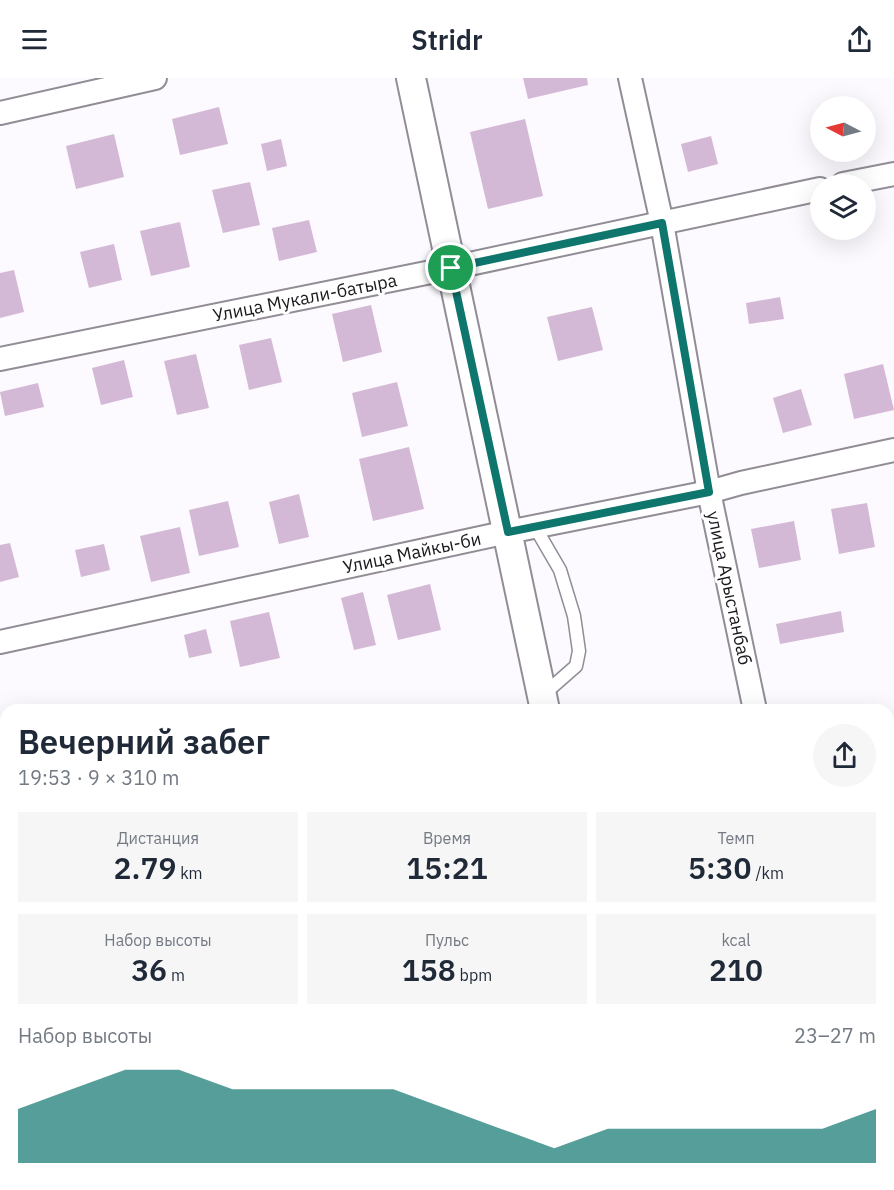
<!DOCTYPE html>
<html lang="ru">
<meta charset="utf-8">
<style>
:root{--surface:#fff;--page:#f6f6f7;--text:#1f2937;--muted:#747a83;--accent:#0f766e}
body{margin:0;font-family:"IBM Plex Sans",sans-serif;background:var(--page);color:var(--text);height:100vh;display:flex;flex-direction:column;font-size:22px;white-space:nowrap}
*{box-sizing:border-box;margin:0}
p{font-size:20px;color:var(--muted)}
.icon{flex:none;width:33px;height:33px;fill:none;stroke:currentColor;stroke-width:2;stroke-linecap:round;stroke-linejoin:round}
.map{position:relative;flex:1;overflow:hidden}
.sheet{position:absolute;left:0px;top:626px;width:894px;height:488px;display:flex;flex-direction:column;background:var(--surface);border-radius:18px 18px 0 0;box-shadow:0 6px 24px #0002}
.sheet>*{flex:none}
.needle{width:39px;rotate:276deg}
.fabs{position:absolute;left:810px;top:18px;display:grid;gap:12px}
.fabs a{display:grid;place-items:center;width:66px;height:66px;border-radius:50%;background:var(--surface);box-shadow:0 6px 24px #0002;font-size:30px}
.pin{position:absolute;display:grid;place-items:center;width:51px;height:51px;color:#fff;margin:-26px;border:3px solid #fff;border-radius:50%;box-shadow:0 2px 6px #0007}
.round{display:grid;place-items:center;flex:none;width:63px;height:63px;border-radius:32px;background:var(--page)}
.summary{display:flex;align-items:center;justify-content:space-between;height:102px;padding:0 18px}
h1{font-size:33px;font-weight:600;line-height:45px}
.stats{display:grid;grid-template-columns:repeat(3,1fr);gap:9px;height:102px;padding:6px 18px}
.stats div{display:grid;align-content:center;border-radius:0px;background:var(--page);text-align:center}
.stats b{font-size:30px;font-weight:600}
.stats small{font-size:16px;font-weight:400}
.stats p{font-size:16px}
.chart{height:168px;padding:12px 18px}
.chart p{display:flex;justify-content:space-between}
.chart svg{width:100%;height:108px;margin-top:6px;fill:var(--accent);opacity:.7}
header{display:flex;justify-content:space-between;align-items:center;height:78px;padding:0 18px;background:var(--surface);font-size:27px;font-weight:600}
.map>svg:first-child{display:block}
.building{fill:#d4b9d6}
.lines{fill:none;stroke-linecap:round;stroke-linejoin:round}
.service-casing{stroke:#918c96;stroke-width:15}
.minor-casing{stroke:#918c96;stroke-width:26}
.tertiary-casing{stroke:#918c96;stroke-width:32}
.service{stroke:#fff;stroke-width:12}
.minor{stroke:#fff;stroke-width:22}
.tertiary{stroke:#fff;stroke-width:28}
.route-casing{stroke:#fff;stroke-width:12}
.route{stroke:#0f766e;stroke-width:8}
.labels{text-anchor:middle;stroke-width:6;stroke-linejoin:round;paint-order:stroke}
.street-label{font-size:18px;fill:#1a181c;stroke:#fff}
</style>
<header><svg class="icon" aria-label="menu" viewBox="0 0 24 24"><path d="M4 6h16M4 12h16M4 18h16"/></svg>Stridr<svg class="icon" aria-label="share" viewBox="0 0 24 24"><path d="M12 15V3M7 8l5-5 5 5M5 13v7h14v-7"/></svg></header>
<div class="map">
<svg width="894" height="1112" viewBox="0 0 894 1112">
<rect width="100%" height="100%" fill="#fcfafe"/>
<g class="building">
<path d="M523 0H587L588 7 528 21Z"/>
<path d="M219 29 228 66 180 77 172 41Z"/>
<path d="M525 41 543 118 488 131 470 54Z"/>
<path d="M114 56 124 99 76 111 66 68Z"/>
<path d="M711 58 718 86 688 94 681 66Z"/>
<path d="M281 61 287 88 267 93 261 66Z"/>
<path d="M250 104 260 147 223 155 212 112Z"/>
<path d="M309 142 317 174 279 183 272 150Z"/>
<path d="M180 144 190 189 151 198 140 153Z"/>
<path d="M114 166 122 202 89 210 80 174Z"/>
<path d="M14 192 24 234 0 240V195Z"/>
<path d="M780 219 784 241 749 246 746 225Z"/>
<path d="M371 227 382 274 343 284 332 236Z"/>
<path d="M592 229 603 272 558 283 547 239Z"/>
<path d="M271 260 282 304 249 312 239 267Z"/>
<path d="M196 276 209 330 177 337 164 283Z"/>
<path d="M124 282 133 319 101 327 92 290Z"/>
<path d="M883 286 894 332 854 341 844 296Z"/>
<path d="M397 304 408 348 362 359 352 315Z"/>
<path d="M38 305 44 329 5 338 0 314Z"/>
<path d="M801 311 812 347 783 355 773 320Z"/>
<path d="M409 369 424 431 373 443 359 381Z"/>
<path d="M299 416 309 459 279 466 269 424Z"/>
<path d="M228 423 239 469 199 478 189 432Z"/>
<path d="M867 425 875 469 839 476 831 431Z"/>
<path d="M794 443 801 482 759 490 751 451Z"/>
<path d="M180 449 190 495 151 504 140 458Z"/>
<path d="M10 465 19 499 0 504V467Z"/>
<path d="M104 466 110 492 81 499 75 472Z"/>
<path d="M430 506 441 552 398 562 387 517Z"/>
<path d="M363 514 376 567 354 572 341 520Z"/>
<path d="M841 533 844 554 780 566 776 546Z"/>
<path d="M269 534 280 580 240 589 230 543Z"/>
<path d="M206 551 212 575 189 580 184 557Z"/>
<path d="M1 743 6 765V805L0 807Z"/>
<path d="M6 879V927L0 928V880Z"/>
<path d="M894 936V978L888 979V937Z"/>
<path d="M6 1005V1053L0 1054V1006Z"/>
<path d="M894 1009V1043L888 1044V1010Z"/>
<path d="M92 1107H112L113 1112H93Z"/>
</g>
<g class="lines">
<defs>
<path id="service" d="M535 449 560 492 574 538 579 573 576 588 543 617"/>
<g id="minor">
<path d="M630 0 662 145 709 414 755 632"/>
<path d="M0 35 155 0"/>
<path d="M843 106 894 96"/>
<path d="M0 281 451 190 820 111"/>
<path d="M0 564 508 454 709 414 741 405 894 372"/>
<path d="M888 668 894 667"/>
<path d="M0 854 6 852"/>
<path d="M888 898 894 897"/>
<path d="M0 1090 6 1088"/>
<path d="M852 1107 853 1112"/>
</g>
<g id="tertiary">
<path d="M411 0 545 632"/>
<path d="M647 1107 648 1112"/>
</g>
</defs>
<use href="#service" class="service-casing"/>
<use href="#minor" class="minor-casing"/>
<use href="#tertiary" class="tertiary-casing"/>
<use href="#service" class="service"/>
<use href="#minor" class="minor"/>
<use href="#tertiary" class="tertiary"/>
</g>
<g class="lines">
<defs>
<path id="route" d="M662 145 709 414 508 454 451 190Z"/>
</defs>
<use href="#route" class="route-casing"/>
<use href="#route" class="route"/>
</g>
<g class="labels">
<g class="street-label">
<text transform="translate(305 220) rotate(-11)" y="6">Улица Мукали-батыра</text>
<text transform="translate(412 475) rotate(-12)" y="6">Улица Майкы-би</text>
<text transform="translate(729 510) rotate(78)" y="6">улица Арыстанбаб</text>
</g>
</g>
</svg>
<div class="fabs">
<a><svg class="needle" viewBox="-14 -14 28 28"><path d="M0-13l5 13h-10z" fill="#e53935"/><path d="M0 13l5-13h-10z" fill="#747a83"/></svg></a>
<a><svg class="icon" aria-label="layers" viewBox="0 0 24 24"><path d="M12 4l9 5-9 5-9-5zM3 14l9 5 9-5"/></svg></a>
</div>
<div class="pin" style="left:451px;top:190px;background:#1e9e55"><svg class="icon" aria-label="arrive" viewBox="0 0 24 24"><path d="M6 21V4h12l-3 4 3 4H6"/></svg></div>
<section class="sheet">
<div class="summary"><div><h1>Вечерний забег</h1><p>19:53 · 9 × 310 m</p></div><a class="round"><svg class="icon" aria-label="share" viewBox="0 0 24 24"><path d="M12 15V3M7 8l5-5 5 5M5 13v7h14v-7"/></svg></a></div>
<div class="stats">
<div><p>Дистанция</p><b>2.79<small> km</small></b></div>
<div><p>Время</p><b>15:21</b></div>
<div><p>Темп</p><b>5:30<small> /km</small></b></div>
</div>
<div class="stats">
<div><p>Набор высоты</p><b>36<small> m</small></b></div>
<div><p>Пульс</p><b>158<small> bpm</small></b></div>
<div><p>kcal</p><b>210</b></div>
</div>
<div class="chart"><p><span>Набор высоты</span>23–27 m</p>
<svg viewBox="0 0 160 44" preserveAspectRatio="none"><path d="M0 44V22L10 14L20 6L30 6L40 14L50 14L60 14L70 14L80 22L90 30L100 38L110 30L120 30L130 30L140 30L150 30L160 22V44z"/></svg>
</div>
</section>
</div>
